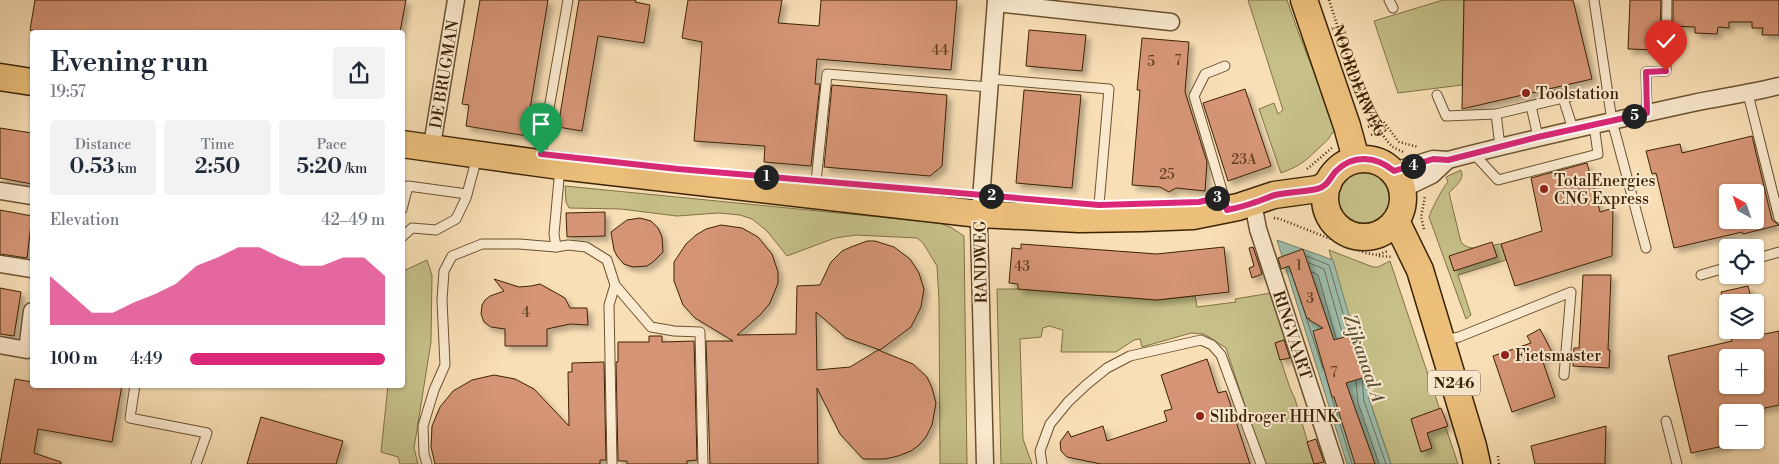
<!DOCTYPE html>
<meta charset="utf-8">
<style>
:root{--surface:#fff;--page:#f2f2f3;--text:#1f2937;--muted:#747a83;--accent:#db2777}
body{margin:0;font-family:"Libre Bodoni",serif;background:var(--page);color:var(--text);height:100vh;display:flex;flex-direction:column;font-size:19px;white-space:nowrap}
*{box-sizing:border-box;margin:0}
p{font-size:16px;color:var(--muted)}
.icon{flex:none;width:28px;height:28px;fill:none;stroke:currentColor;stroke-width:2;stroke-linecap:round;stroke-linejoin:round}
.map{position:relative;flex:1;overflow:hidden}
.details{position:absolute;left:30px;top:30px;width:375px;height:358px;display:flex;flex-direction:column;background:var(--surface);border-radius:5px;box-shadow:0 1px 4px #0004}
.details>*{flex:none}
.needle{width:32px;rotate:320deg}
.fabs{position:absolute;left:1719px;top:184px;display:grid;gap:10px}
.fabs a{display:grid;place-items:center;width:45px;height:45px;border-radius:5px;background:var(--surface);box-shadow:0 1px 4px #0004;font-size:25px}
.pin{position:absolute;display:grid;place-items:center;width:42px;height:42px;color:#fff;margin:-51px -21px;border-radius:50% 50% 50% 0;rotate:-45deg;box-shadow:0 0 5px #0007}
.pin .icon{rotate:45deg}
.km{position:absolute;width:25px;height:25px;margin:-12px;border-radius:50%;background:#222;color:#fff;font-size:14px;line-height:25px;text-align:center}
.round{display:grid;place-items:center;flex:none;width:52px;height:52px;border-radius:5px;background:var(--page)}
.head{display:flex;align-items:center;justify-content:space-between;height:85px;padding:0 20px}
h1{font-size:28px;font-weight:600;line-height:38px}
.stats{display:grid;grid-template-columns:repeat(3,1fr);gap:8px;height:85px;padding:5px 20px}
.stats div{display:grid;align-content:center;border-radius:5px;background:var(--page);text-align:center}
.stats b{font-size:21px;font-weight:600}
.stats small{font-size:14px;font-weight:400}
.stats p{font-size:14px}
.chart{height:140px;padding:10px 20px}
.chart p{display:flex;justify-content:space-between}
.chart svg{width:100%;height:90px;margin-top:5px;fill:var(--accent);opacity:.7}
ul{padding:0 20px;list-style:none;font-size:16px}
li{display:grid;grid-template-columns:80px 60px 1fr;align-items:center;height:38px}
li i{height:12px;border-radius:6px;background:var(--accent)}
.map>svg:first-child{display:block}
.green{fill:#c6c088;stroke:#817246}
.water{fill:#9ebdac;stroke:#777f68}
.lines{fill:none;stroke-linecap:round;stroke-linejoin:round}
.shore{stroke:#6d7058;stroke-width:1}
.building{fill:#d59576;stroke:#3c2303;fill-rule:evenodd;filter:url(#shadow)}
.lane-casing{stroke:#6b5230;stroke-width:11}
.street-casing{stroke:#6b5230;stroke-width:19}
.primary-casing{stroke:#3c2303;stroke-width:29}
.path{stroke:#3c2303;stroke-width:2.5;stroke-dasharray:1 2.5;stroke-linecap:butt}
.lane{stroke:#fbead0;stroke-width:9}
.street{stroke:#fbead0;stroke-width:16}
.primary{stroke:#ecc07b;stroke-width:26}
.route-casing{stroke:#fff;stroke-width:10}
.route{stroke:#db2777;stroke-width:6}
.poi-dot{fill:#8f2418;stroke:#fbead0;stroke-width:2}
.labels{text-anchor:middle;stroke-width:4;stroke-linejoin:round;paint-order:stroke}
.number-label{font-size:14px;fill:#624020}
.shield{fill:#fbead0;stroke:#755f40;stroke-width:1}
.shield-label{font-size:15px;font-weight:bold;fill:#3c2303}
.street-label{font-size:16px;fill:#3c2303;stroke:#fbead0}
.poi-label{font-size:16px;fill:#3c2303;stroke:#fbead0;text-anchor:start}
.water-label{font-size:18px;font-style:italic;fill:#595136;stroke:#fbead0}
</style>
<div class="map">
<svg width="1779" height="464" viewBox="0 0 1779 464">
<defs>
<filter id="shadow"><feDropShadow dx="4.5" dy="4.5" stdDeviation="2.5" flood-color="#0004"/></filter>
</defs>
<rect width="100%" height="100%" fill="#f9dfb6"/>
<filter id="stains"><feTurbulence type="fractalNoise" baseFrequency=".004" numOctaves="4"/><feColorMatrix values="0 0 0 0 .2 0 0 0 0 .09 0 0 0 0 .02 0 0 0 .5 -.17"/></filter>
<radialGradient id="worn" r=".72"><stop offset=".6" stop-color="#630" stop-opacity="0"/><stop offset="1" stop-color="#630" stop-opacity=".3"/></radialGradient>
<g class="green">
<path d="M1248 0H1287L1299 34 1337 130 1332 133C1328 141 1325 142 1319 148 1303 163 1301 165 1281 173L1259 109 1274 103 1278 114 1283 110Z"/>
<path d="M1443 0H1464L1462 85 1398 93 1374 21Z"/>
<path d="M1461 170C1465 180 1456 185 1449 193L1461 242C1471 254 1488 245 1501 244L1506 260 1458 275 1471 315 1466 319 1429 217C1430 212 1444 185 1448 182L1446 177Z"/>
<circle cx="1363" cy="197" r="27"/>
<path d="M565 186 940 223 952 228 964 236 967 464H940L939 300 937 266 923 243 917 238 856 235 835 238 787 256 767 231 752 219 740 215 719 213 677 216 621 209 569 208 566 202Z"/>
<path d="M1329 250 1373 267H1378L1390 261 1458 464H1391L1369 399 1368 381Z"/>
<path d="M427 260 432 275 431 342 414 448 418 464H400L398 457 381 452 388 385H402L403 271Z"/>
<path d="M997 289H1018L1157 300 1195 296 1197 307 1236 302 1235 299 1277 292 1287 334 1284 340 1275 343 1290 388 1295 399 1314 464H1264L1226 348 1204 334 1191 333 1142 347 1140 339 1134 340 1116 352H1061L1063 330 1049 326 1043 328 1041 337 1020 339 1023 439 1032 464H1001Z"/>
</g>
<path class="water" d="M1277 240 1333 260 1368 381 1369 399 1391 464H1347Z"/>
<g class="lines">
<g class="shore">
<path d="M1307 256 1329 265 1349 334"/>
<path d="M1309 263 1324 269 1343 336"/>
<path d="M1312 272 1318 275 1336 338"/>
<path d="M1307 320 1323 369"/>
<path d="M1362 379 1364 401 1386 464"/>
<path d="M1356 381 1358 403 1379 464"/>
<path d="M1332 398 1352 464"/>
</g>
</g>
<g class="building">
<path d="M35 0H406L400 32H44L30 30Z"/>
<path d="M480 0H548L530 109H532L527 136 466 126 469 105 462 104Z"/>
<path d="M579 0H636L635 2 650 5 644 43 598 36 582 131 558 127Z"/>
<path d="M688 0H782L778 23 819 26 821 0H957L951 70 817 59 815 84H820L811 166 764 162 765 146 694 141 702 42 682 38Z"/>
<path d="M1464 0H1573L1592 79 1462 109Z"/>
<path d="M1630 0H1661L1660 50 1628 49Z"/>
<path d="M1673 0H1779V35H1762L1763 28H1752V22H1729V28L1718 27 1717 34 1695 33V27L1673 26Z"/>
<path d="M1029 30 1086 35 1082 71 1026 66Z"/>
<path d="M1142 38 1189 42 1185 92 1207 162 1205 191 1176 188 1169 192 1160 187 1132 185 1140 90H1137Z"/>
<path d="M832 85 947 95 942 166 930 176 824 167Z"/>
<path d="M1245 89 1271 166 1228 181 1203 103Z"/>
<path d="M1024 90 1081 95 1072 188 1016 183Z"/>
<path d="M0 128 32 133V184L0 178Z"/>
<path d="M1752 136 1772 220 1779 225 1743 234 1742 232 1674 248 1656 173 1652 174 1646 151 1680 144 1682 153ZM1728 192H1755V220H1728Z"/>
<path d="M1587 163 1600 212 1613 208 1612 256 1515 286 1501 244 1542 231 1531 178Z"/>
<path d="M0 210 32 216 27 258 0 254Z"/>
<path d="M605 212V236L567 237 566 213Z"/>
<path d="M640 218 651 221 658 228 662 237 663 252 653 262 647 266 633 267 624 264 617 256 614 250 611 232 627 220Z"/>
<path d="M721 225 742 228 758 237 772 254 778 272V283L770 303 761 314 737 335 796 334 797 286 820 285 831 262 842 251 851 247 867 241H875L894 247 910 259 919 273 924 289 921 307 911 327 880 350 846 338 816 312 817 370 850 367 878 350 913 364 927 377 932 388 936 403 932 425 926 437 919 445 911 451 898 456 885 459H863L840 434 817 388 818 464H710L706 341H733L695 318 683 305 674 281V262L686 244 696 235 706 229Z"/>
<path d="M1492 242 1497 257 1454 271 1449 256Z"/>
<path d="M1021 244 1157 254 1224 247 1229 292 1157 300 1018 289V284L1009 283 1012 248 1021 249Z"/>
<path d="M1253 247 1262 274 1252 278 1249 268 1254 266 1249 248Z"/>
<path d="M1303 249 1334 340 1351 335 1366 377 1346 383 1375 464H1355L1334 397H1332L1313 331 1323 328 1309 320V318L1307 319 1289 266 1281 269 1278 258Z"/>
<path d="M1583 275H1611L1608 350H1610L1609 368 1573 366 1574 348H1579Z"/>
<path d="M494 279 519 287 531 286 540 284 565 298 570 308H587L588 325 570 324 547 329V346H505V329L491 327 484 322 481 314 482 305 485 300 490 296 504 291Z"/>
<path d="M1748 286 1752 302H1723L1721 292Z"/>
<path d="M0 288 21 292 14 336 0 334Z"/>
<path d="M1540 329 1553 354 1542 359 1555 397 1512 412 1493 356 1531 343 1527 336Z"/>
<path d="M1730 330H1759L1760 335 1779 331V405L1747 412H1728V445L1691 453 1668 356 1732 341ZM1728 358H1755V385H1728Z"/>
<path d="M649 336H662V342L694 341 697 460 687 461V464H627V461H618L616 362H618V342H649Z"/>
<path d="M1284 340 1290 358 1280 360 1275 343Z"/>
<path d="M1207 359 1218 393 1226 391 1250 464H1101L1067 457 1061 451 1060 442 1068 431 1071 437 1103 426 1107 441 1167 421 1164 411 1172 409 1161 375Z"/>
<path d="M604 362 606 460H600V464H435L431 447 432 426 440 407 453 391 472 380 494 375 515 379 534 389 569 426 568 372H572V363Z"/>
<path d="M15 379 32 382V385H122L112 442 38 429 34 453 61 462V464H0Z"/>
<path d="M1441 408 1448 426 1427 433 1432 448 1421 452 1411 419Z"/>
<path d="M261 417 343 441 336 464H247Z"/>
<path d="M1606 426 1605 464H1535L1531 446Z"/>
<path d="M1316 439 1324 462 1314 464 1307 442Z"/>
</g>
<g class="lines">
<defs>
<g id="lane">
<path d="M1389 0 1393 8"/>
<path d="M1594 0 1612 121 1646 248"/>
<path d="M1225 66 1205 74 1194 96 1227 207"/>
<path d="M990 79 1109 89 1098 216"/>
<path d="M1748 94 1779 218"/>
<path d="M1437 95 1446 116 1496 114 1571 96"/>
<path d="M1563 98 1573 129"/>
<path d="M1531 106 1538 137"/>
<path d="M1647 113 1646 72 1666 71 1667 0"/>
<path d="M1496 114 1500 146"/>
<path d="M1473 153 1498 180 1598 154 1594 125"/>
<path d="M540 160 568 0"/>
<path d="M560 168 554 234 556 247 568 245 586 247 607 260 615 285 651 327 674 331 700 332 703 464"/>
<path d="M815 192 827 74 989 87"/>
<path d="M402 209 408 186 467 194"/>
<path d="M402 237 412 228 436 230 456 219 466 198 477 157"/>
<path d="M1755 259 1779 252"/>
<path d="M1701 275 1728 267"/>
<path d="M1444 340 1459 337 1571 292 1564 375"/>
<path d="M135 385 130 418 207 433 196 464"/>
<path d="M1666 421 1677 464"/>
<path d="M427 464 424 454 423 426 434 390 445 365 442 300 444 271 452 256 482 244H519L556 247"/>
<path d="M612 464 609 305 615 285"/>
<path d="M1042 464 1040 451 1050 424 1068 402 1086 385 1107 368 1130 356 1201 340 1212 345 1221 355 1261 464"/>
</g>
<g id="street">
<path d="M996 3 1171 22"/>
<path id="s2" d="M430 148 433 139 456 0"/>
<path d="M1394 171 1433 159 1448 160C1529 139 1611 121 1693 103 1722 97 1751 93 1779 86"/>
<path d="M1403 189 1432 175 1448 160"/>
<path d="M0 191 32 196"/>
<path id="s3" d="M1253 203 1258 229 1335 464"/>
<path d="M0 264 32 269"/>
<path d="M0 345 27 350 32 311"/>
<path d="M985 464 979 226 996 0"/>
</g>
<g id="primary">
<path d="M1304 0 1347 126 1356 159"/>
<path d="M0 77 32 82"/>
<path d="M402 144 560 166 979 214 1079 219 1142 218 1193 216 1238 207 1274 195 1318 189 1328 184"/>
<circle cx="1364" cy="198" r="39"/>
<path d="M1396 221 1420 270 1473 446 1477 464"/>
</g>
</defs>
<use href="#lane" class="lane-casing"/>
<use href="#street" class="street-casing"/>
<use href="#primary" class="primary-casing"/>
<g class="path">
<path id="s1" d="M1329 0C1341 36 1366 123 1393 147 1396 149 1400 150 1403 152"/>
<path d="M1368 127 1383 121 1399 142 1418 147"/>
<path d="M1371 135 1382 133"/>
<path d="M1307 169 1333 147"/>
<path d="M1274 218 1280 219 1366 253 1377 255 1388 251"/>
<path d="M1424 229 1421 217 1425 196"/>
<path d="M1379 256 1393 257"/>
<path d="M1498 456 1499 464"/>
</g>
<use href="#lane" class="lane"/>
<use href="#street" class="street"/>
<use href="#primary" class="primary"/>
</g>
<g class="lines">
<defs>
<path id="route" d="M541 154 678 169 1099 205 1199 202 1224 196 1227 210C1236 208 1245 206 1253 203 1261 201 1268 197 1275 195 1289 192 1303 192 1317 189 1328 186 1329 179 1336 171 1353 154 1376 156 1394 171L1433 159 1448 160 1538 137 1647 113 1646 72 1666 71"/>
</defs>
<use href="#route" class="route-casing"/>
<use href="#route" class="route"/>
</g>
<g class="poi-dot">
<circle cx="1526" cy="93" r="5"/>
<circle cx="1544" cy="189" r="5"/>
<circle cx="1505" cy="355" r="5"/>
<circle cx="1200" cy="416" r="5"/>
</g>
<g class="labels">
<g class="number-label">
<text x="940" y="55">44</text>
<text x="1178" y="65">7</text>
<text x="1151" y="66">5</text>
<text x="1244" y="164">23A</text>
<text x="1167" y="179">25</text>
<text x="1299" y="270">1</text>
<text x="1022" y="271">43</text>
<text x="1310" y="303">3</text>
<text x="526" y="317">4</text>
<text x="1334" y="377">7</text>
</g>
<rect class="shield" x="1428" y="370.5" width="52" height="25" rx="4"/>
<g class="shield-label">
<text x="1454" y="388">N246</text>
</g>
<g class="street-label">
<text dy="6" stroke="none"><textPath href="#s2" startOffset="75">DE BRUGMAN</textPath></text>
<text dy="6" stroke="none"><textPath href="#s1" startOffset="86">NOORDERWEG</textPath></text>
<text transform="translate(980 262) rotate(-91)" y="6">RANDWEG</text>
<text dy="6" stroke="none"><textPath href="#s3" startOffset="138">RINGVAART</textPath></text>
</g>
<g class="poi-label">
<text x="1536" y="99">Toolstation</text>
<text x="1554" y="186">TotalEnergies<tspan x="1554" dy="18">CNG Express</tspan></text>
<text x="1515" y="361">Fietsmaster</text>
<text x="1210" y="422">Slibdroger HHNK</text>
</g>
<g class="water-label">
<text transform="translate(1364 358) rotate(71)" y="6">Zijkanaal A</text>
</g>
</g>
<rect width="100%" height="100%" filter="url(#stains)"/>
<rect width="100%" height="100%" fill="url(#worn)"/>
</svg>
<div class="fabs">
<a><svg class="needle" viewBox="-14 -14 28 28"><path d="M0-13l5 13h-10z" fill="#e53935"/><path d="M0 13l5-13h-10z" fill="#747a83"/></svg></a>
<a><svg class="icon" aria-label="locate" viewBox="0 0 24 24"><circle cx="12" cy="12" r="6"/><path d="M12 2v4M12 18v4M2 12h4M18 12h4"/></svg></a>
<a><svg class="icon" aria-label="layers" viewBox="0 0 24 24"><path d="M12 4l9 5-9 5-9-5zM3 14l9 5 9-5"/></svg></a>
<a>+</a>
<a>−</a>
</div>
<div class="pin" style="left:541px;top:154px;background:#1e9e55"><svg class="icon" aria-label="arrive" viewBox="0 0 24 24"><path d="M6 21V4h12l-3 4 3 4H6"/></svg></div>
<div class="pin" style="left:1666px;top:71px;background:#d93025"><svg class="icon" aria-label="check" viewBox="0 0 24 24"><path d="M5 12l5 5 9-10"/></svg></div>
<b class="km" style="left:766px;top:177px">1</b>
<b class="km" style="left:991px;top:196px">2</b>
<b class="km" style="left:1217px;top:198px">3</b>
<b class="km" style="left:1413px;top:166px">4</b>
<b class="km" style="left:1634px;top:116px">5</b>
<section class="details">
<div class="head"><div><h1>Evening run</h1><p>19:57</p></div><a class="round"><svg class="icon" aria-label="share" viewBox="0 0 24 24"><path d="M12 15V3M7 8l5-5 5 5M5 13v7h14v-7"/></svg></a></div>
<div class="stats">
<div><p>Distance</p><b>0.53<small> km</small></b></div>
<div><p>Time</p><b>2:50</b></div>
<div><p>Pace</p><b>5:20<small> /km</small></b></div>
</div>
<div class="chart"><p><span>Elevation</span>42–49 m</p>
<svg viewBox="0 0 160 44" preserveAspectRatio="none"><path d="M0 44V20L10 29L20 38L30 38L40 33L50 29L60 24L70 15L80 11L90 6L100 6L110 11L120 15L130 15L140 11L150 11L160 20V44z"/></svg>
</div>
<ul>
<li><b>100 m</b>4:49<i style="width:100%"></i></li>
</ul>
</section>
</div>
